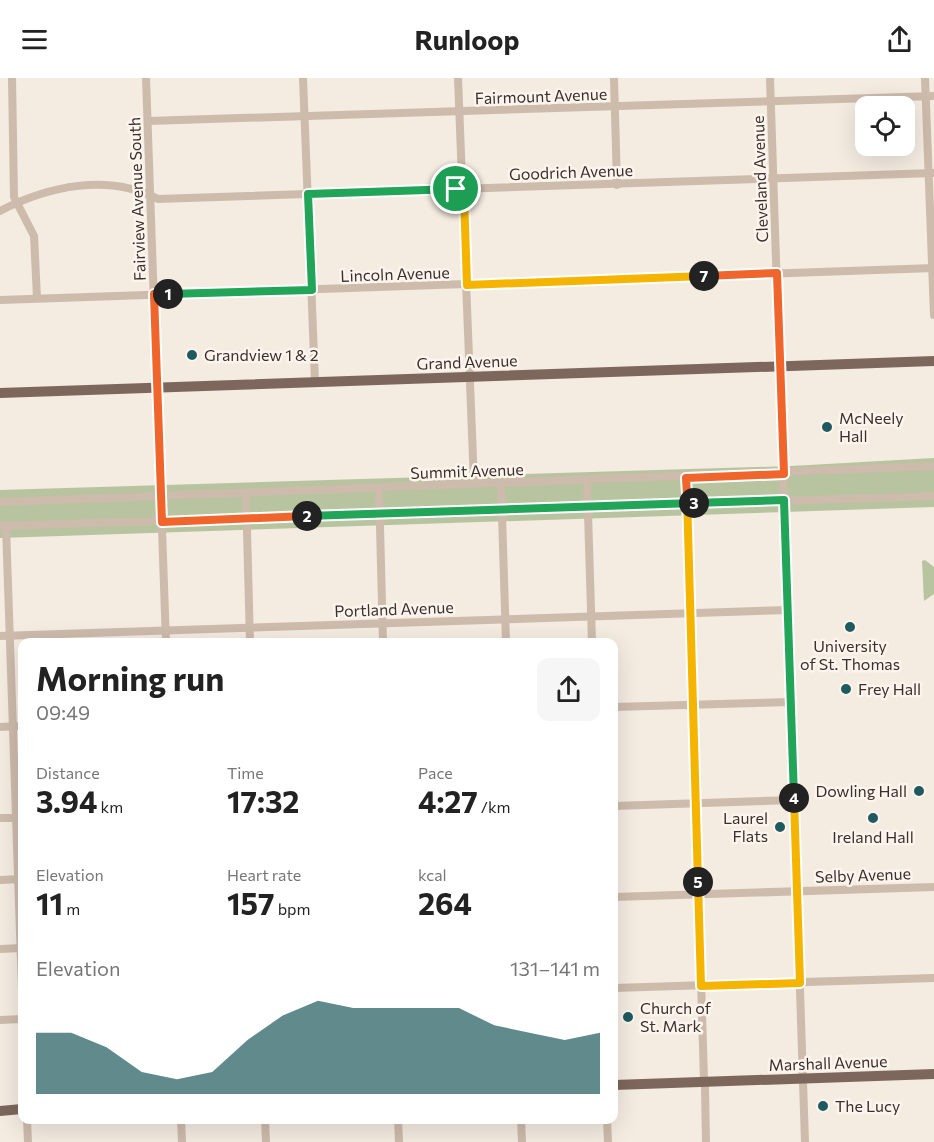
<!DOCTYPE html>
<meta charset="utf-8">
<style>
:root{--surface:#fff;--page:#f6f6f6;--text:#222;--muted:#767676;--accent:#1f5a5e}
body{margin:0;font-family:Commissioner,sans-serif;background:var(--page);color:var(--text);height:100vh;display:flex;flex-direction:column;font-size:22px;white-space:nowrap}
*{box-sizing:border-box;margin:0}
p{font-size:20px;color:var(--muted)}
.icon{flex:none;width:33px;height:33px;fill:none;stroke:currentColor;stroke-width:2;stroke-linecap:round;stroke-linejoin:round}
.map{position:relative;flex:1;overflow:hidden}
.sheet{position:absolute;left:18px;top:560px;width:600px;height:486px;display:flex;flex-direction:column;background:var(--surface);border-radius:12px;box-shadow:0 6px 24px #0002}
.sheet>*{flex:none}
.controls{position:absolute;left:855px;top:18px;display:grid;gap:12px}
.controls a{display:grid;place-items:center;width:60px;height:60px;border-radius:12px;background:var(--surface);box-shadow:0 6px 24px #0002;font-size:30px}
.pin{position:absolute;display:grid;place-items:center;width:51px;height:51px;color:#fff;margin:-26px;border:3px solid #fff;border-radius:50%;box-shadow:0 2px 6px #0007}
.km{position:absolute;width:30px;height:30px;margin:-15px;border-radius:50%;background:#222;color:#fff;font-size:16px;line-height:30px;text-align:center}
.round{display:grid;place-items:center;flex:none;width:63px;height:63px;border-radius:12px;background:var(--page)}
.overview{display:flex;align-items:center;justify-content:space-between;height:102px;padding:0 18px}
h1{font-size:33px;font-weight:700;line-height:45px}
.metrics{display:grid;grid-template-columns:repeat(3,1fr);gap:9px;height:102px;padding:6px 18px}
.metrics div{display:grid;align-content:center}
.metrics b{font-size:30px;font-weight:700}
.metrics small{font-size:16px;font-weight:400}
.metrics p{font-size:16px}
.chart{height:168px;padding:12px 18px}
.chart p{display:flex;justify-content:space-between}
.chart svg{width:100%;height:108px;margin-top:6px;fill:var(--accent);opacity:.7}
header{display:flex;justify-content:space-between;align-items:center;height:78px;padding:0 18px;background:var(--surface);font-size:27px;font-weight:700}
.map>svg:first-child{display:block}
.green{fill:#b8c4a0}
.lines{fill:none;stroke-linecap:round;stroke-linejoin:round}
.minor{stroke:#cdbbac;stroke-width:8}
.major{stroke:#7d675c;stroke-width:10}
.split-1-casing{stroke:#fff;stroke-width:12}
.split-2-casing{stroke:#fff;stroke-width:12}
.split-3-casing{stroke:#fff;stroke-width:12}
.split-4-casing{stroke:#fff;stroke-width:12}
.split-5-casing{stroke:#fff;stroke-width:12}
.split-6-casing{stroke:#fff;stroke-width:12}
.split-7-casing{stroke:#fff;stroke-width:12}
.split-8-casing{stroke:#fff;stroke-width:12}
.split-1{stroke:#22a559;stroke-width:8}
.split-2{stroke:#f0652b;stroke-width:8}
.split-3{stroke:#22a559;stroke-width:8}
.split-4{stroke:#22a559;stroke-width:8}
.split-5{stroke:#f5b400;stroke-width:8}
.split-6{stroke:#f5b400;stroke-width:8}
.split-7{stroke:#f0652b;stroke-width:8}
.split-8{stroke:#f5b400;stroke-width:8}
.poi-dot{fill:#1f5a5e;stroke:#fbf5ee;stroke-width:2}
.labels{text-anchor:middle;stroke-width:5;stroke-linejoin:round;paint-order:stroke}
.street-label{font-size:16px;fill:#3b302b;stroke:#fbf5ee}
.poi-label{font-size:16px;fill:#3b302b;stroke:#fbf5ee;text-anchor:start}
</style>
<header><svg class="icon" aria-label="menu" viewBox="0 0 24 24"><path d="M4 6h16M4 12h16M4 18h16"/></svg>Runloop<svg class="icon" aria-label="share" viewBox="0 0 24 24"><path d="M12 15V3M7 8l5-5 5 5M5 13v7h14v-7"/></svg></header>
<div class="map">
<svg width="934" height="1064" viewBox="0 0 934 1064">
<rect width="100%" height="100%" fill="#f4ebe1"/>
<g class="green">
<path d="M934 380V429L0 460V412L791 388Z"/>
<path d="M925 482 934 489V516L924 523 922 483Z"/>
</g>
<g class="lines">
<g class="minor">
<path d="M12 0 14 119 34 158 37 220"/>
<path d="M146 0 166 564"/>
<path d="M303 0 315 304"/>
<path d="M458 0 474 406"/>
<path d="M614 0 617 107"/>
<path d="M770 0 805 1064"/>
<path d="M925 0 934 237"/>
<path d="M148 43 934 18"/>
<path d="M0 133C48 108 108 95 158 121L934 95"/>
<path d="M0 222 934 190"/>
<path d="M686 400 704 1002"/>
<path d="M587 403 592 564"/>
<path d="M501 405 506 564"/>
<path d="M379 410 383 564"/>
<path d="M246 415 250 564"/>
<path d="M0 424 934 388"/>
<path d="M0 448 934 418"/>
<path d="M6 449 22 912"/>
<path d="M0 558 788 532"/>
<path d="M614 629 791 624"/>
<path d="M0 649 22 648"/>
<path d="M614 728 794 722"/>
<path d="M0 740H22"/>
<path d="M0 802 22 801"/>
<path d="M614 819 934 809"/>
<path d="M0 871 22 870"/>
<path d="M614 910 934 900"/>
<path d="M0 942 22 941"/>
<path d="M705 1009 706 1064"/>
<path d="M27 1041 28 1064"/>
<path d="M181 1041 182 1064"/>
<path d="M265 1041 266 1064"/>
<path d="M398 1041 399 1064"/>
<path d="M521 1041 522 1064"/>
<path d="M607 1041 608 1064"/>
</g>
<g class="major">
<path d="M0 315 934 283"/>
<path d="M614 1007 934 996"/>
<path d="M0 1033 22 1031"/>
</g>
</g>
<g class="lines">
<defs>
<path id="split-1" d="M168 216 312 212 308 116 456 111"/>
<path id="split-2" d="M168 216H154L162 444 307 438"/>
<path id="split-3" d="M307 438 694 425"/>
<path id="split-4" d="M694 425 784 422 794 720"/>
<path id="split-5" d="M698 804 701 908 800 905 794 720"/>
<path id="split-6" d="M687 417 698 804"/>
<path id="split-7" d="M687 417 686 400 784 396 777 195 704 198"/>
<path id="split-8" d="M456 111H462L464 118 467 207 704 198"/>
</defs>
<use href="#split-1" class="split-1-casing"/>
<use href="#split-2" class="split-2-casing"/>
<use href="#split-3" class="split-3-casing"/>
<use href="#split-4" class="split-4-casing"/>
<use href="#split-5" class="split-5-casing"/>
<use href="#split-6" class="split-6-casing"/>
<use href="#split-7" class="split-7-casing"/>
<use href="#split-8" class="split-8-casing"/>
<use href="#split-1" class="split-1"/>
<use href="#split-2" class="split-2"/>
<use href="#split-3" class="split-3"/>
<use href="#split-4" class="split-4"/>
<use href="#split-5" class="split-5"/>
<use href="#split-6" class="split-6"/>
<use href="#split-7" class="split-7"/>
<use href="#split-8" class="split-8"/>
</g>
<g class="poi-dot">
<circle cx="192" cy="277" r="6"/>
<circle cx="827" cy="349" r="6"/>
<circle cx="850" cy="549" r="6"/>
<circle cx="846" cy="611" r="6"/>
<circle cx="919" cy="713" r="6"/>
<circle cx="873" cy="740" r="6"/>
<circle cx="780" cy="749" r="6"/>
<circle cx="628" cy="939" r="6"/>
<circle cx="823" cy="1028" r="6"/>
</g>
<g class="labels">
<g class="street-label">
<text transform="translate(541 18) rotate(-2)" y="6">Fairmount Avenue</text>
<text transform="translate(571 94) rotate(-2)" y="6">Goodrich Avenue</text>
<text transform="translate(760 101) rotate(-92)" y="6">Cleveland Avenue</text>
<text transform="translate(137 121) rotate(-92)" y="6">Fairview Avenue South</text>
<text transform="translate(395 196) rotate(-2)" y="6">Lincoln Avenue</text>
<text transform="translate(467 284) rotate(-2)" y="6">Grand Avenue</text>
<text transform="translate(467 393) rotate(-2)" y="6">Summit Avenue</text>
<text transform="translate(394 531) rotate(-2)" y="6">Portland Avenue</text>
<text transform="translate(863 797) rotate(-2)" y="6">Selby Avenue</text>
<text transform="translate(828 985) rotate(-2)" y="6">Marshall Avenue</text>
</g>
<g class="poi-label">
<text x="204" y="283">Grandview 1 &amp; 2</text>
<text x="839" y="346">McNeely<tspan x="839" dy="18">Hall</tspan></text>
<text x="850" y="574" text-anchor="middle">University<tspan x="850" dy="18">of St. Thomas</tspan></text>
<text x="858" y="617">Frey Hall</text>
<text x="907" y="719" text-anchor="end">Dowling Hall</text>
<text x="768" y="746" text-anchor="end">Laurel<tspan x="768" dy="18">Flats</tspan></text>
<text x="873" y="765" text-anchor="middle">Ireland Hall</text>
<text x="640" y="936">Church of<tspan x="640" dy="18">St. Mark</tspan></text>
<text x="835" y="1034">The Lucy</text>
</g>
</g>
</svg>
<div class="controls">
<a><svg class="icon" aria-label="locate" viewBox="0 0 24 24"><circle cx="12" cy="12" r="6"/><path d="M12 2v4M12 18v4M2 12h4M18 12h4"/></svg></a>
</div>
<div class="pin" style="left:456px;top:111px;background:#1e9e55"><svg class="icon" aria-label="arrive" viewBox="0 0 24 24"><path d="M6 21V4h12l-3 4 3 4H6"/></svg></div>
<b class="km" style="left:168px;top:216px">1</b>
<b class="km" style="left:307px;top:438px">2</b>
<b class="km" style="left:694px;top:425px">3</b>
<b class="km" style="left:794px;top:720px">4</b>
<b class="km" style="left:698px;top:804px">5</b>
<b class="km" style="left:704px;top:198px">7</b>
<section class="sheet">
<div class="overview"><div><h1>Morning run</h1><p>09:49</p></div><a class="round"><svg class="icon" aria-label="share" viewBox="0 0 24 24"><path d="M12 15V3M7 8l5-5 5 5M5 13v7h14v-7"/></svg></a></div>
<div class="metrics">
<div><p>Distance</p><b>3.94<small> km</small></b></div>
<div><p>Time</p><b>17:32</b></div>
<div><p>Pace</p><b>4:27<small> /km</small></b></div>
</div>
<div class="metrics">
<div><p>Elevation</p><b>11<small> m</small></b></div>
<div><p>Heart rate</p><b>157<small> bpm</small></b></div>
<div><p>kcal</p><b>264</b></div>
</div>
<div class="chart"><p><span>Elevation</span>131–141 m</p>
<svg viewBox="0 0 160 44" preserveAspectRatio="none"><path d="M0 44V19L10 19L20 25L30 35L40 38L50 35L60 22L70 12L80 6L90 9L100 9L110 9L120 9L130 16L140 19L150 22L160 19V44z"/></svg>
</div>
</section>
</div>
